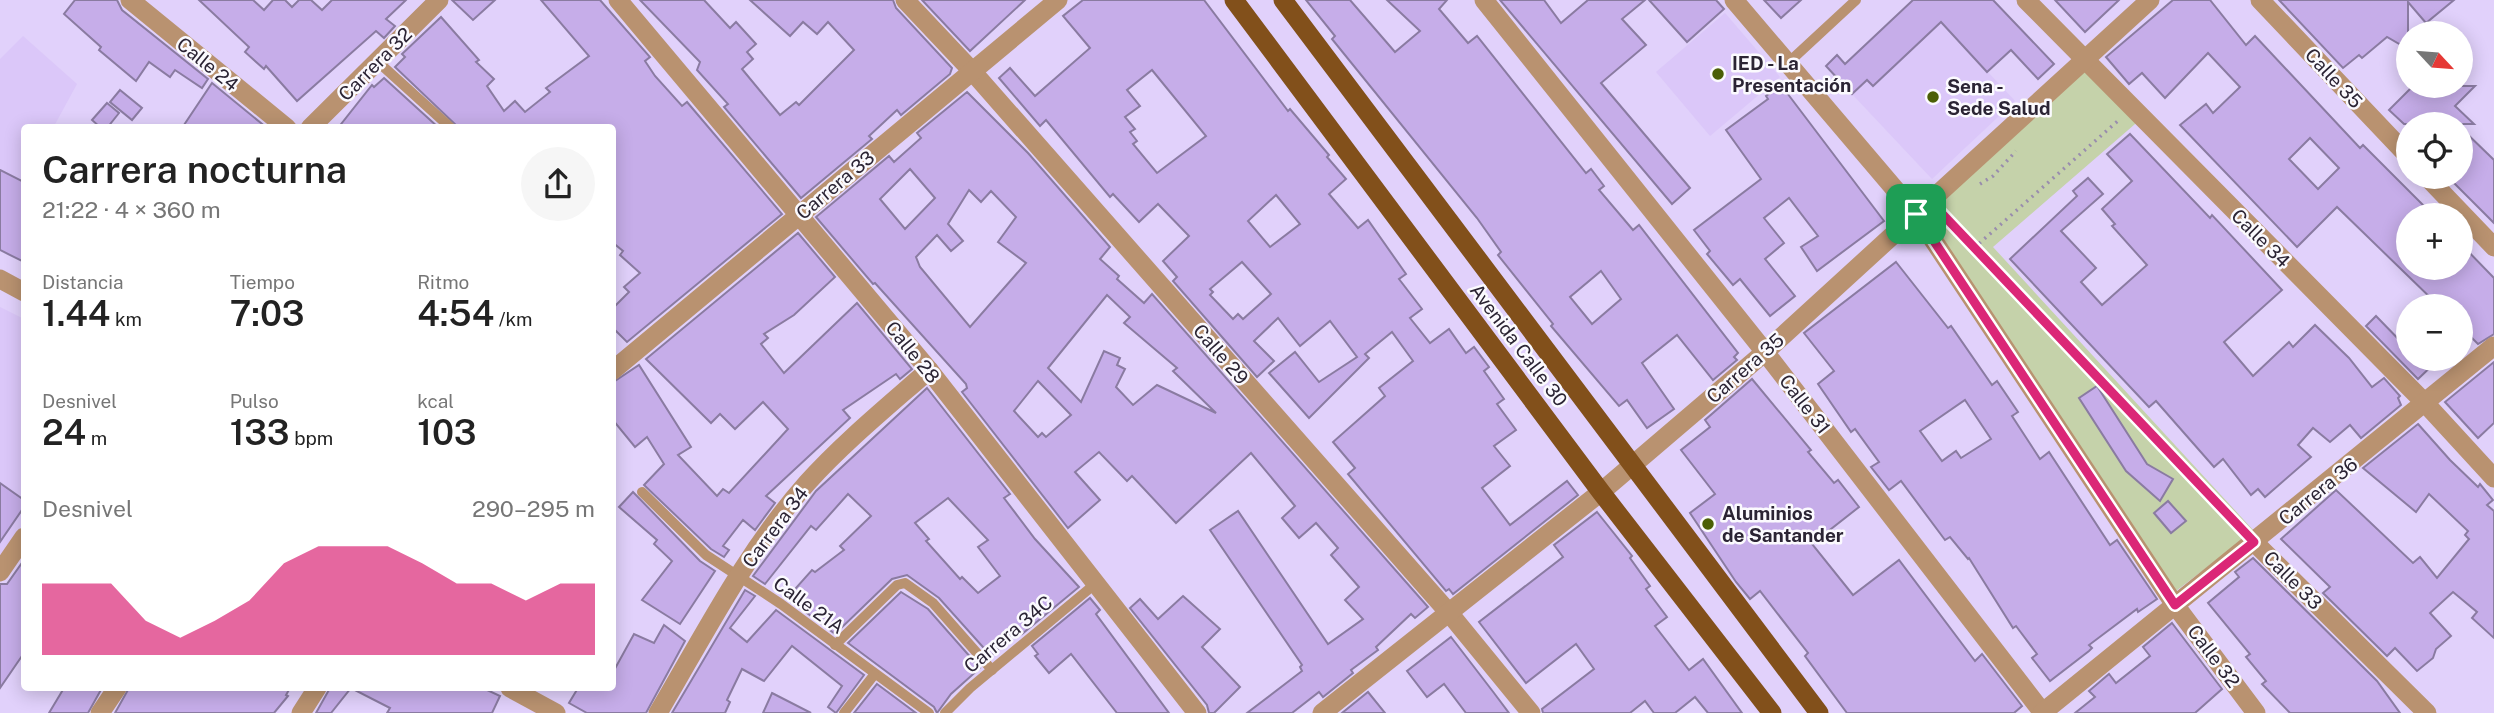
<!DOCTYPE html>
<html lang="es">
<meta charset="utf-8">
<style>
:root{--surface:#fff;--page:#f6f6f6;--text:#222;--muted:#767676;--accent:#db2777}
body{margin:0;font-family:"Public Sans",sans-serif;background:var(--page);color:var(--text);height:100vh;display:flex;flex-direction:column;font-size:26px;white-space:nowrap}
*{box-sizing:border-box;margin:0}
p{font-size:23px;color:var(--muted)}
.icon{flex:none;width:38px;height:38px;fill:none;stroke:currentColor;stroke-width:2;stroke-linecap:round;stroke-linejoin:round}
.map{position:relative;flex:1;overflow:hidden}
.panel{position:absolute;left:21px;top:124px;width:595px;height:567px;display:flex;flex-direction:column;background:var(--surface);border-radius:7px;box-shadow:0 4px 18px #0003}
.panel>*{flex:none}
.needle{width:46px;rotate:116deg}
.fabs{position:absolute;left:2396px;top:21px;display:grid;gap:14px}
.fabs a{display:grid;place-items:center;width:77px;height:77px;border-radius:50%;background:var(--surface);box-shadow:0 4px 18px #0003;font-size:35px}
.pin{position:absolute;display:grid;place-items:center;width:60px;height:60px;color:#fff;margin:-30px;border-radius:14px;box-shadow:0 4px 10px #0006}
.round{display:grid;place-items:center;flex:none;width:74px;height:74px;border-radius:37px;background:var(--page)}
.head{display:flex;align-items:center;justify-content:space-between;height:119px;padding:0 21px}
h1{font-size:38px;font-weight:600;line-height:52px}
.stats{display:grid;grid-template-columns:repeat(3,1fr);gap:10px;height:119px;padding:7px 21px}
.stats div{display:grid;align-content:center}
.stats b{font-size:35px;font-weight:600}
.stats small{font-size:19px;font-weight:400}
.stats p{font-size:19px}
.chart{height:196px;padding:14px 21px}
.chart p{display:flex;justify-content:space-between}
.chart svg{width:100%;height:126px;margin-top:7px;fill:var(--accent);opacity:.7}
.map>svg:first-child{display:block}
.built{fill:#dbc7f9}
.green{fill:#c5d2aa}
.building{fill:#c6ade9;stroke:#8a7ba1;stroke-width:2;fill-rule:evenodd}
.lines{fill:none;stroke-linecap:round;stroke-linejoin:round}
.path{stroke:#998dad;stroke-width:3.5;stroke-dasharray:2 5;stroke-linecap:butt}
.service{stroke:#b99270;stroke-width:10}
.minor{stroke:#b99270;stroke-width:19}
.tertiary{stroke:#b99270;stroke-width:19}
.trunk{stroke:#82501b;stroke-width:19}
.route-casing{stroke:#fff;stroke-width:14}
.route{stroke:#db2777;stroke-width:9}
.poi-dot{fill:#4b5f06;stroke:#fbfafe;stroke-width:2.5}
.labels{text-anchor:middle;stroke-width:5;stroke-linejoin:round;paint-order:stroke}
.poi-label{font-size:19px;font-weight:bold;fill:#2b2434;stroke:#fbfafe;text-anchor:start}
.street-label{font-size:19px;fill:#2b2434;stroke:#fbfafe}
</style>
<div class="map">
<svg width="2494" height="713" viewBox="0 0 2494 713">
<rect width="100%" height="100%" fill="#e1d1fb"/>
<g class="built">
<path d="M1725 13 1780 77 1710 136 1656 72Z"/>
<path d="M1941 22 2015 101 1932 179 1852 94 1867 80 1873 86Z"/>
<path d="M23 36 77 84 53 128H24V179L0 224V59Z"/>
<path d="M0 307 24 319V523L0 556Z"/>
</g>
<path class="green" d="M2083 58 2142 118 1993 247 2254 531 2176 591 1916 214Z"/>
<g class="building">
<path d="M75 0H117L122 10 208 79 202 88 175 70 170 77 149 62 136 81 99 50 101 47 64 14Z"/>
<path d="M199 0H253L264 10 273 0H285L292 7 299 0H311L322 10 332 0H406L386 19 395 26 384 38 376 31 297 101 266 66 264 69 245 52 249 47Z"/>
<path d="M452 0H495L473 20Z"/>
<path d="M541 0H600L650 57 645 61 655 76 682 106 687 102 782 214 627 342 612 327V309L629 292 624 287 640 273 620 255 623 251 612 242V128H459L395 67 405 57 402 54 441 17 479 60 476 62 494 79 487 86 504 111 515 101 525 112 550 92 546 88 589 56Z"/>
<path d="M640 0H704L730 28 736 22 756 44 747 52 753 59 742 69 780 115 796 102 799 105 854 50 828 22 817 34 803 22 790 36 750 0H893L896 8 952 68 950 74 901 115 897 110 869 136 872 139 801 198 724 107 728 104 697 70 700 62Z"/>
<path d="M922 0H1025L970 51Z"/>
<path d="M1083 0H1204L1288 111 1290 109 1329 155 1327 157 1346 179 1329 194 1358 228 1368 220 1406 274 1399 279 1422 309 1410 318 1430 343 1449 329 1466 353 1474 347 1489 367 1484 371 1504 399 1497 404 1516 430 1494 446 1510 466 1482 488 1510 525 1567 481 1578 495 1453 594 1449 589 1446 591 1348 474 1355 468 1333 442 1385 396 1379 388 1413 361 1392 332 1365 354 1369 358 1309 418 1269 373 1295 352 1319 382 1357 357 1330 321 1300 346 1278 318 1254 341 1274 361 1257 377 1173 281 1177 277 1163 261 1189 236 1158 204 1139 222 1113 194 1110 197 1046 120 1040 126 999 78 1010 68 1035 96 1090 48 1063 16ZM1152 70 1206 136 1157 173 1133 144 1137 141 1130 132 1135 129 1125 117 1140 106 1127 90ZM1276 195 1300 224 1270 247 1248 221ZM1242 262 1271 294 1243 319 1238 314 1233 319 1210 295 1213 292 1210 289Z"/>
<path d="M1306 0H1350L1395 52 1420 31 1387 0H1447L1439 9 1468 43 1477 36 1586 173 1591 169 1604 186 1599 190 1633 230 1639 225 1738 353 1734 357 1737 360 1713 380 1677 335 1642 363 1674 409 1647 428 1627 400 1619 406 1551 326 1553 324 1498 255 1501 252 1477 218 1332 39 1335 36ZM1601 271 1621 299 1592 324 1570 297Z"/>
<path d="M1500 0H1544L1561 23 1588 0H1645L1622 19 1646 45 1601 83 1690 188 1672 204Z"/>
<path d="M1649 0H1716L1724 9 1687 42Z"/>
<path d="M1764 0H1801L1781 18Z"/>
<path d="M1913 0H1993L2054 64 2038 79 2011 50 1987 72 1941 22 1873 86 1867 80 1852 94 1826 66 1837 55 1845 64Z"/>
<path d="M2055 0H2119L2085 32Z"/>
<path d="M2173 0H2210L2246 45 2255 36 2360 148 2363 145 2433 215H2408V268H2460V243L2494 278V334L2478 344 2460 326V306H2439L2337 207 2297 247 2180 125 2206 104 2213 113 2240 87 2208 53 2165 98 2142 73 2129 84 2106 57ZM2310 138 2339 168 2318 189 2289 159Z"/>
<path d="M2279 0H2454L2426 23 2408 2V49L2387 37 2362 58 2359 55 2343 68Z"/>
<path d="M384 78 439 128H338L372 85 374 87Z"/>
<path d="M212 83 267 128H182Z"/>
<path d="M1781 85 1884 221 1817 271 1801 247 1818 236 1789 198 1764 218 1784 243 1765 259 1795 296 1770 316 1740 279 1733 285 1707 254 1710 251 1694 230 1761 179 1726 130 1768 99 1766 96Z"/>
<path d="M2413 86H2475L2455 106 2474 124H2404L2389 110Z"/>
<path d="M120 90 142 108 132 120 110 102Z"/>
<path d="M967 92 1028 153 1110 247 1100 259 1119 276 1117 279 1144 303 1152 294 1428 607 1415 618 1411 614 1376 647 1378 650 1351 670 1353 673 1323 697 1319 692 1292 713H1247L1302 671 1300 667 1302 665 1210 530 1238 511 1328 644 1363 619 1345 600 1359 587 1331 555 1338 548 1316 523 1299 538 1282 518 1295 506 1251 453 1176 523 1132 476 1127 481 1099 452 1075 472 1100 500 1068 528 962 392 967 388 966 384 875 283 873 284 816 217 889 156 894 162 921 138 917 133ZM910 169 935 198 905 229 880 199ZM969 190 981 202 991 191 1016 217 998 242 1026 263 970 327 920 267 916 257 937 235 951 251 963 241 948 224ZM1107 295 1130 317 1124 323 1177 368 1173 371 1216 413 1157 385 1133 405 1116 387 1125 369 1117 365 1120 358 1104 351 1081 402 1048 368ZM1038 381 1071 415 1046 437 1042 433 1038 437 1014 411Z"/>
<path d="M107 103 119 113 107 128H101L92 120Z"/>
<path d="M2460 127 2494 160V223L2448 177H2460Z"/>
<path d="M2130 134 2210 218 2212 215 2282 290 2224 342 2253 376 2289 342 2293 347 2315 325 2349 358 2372 387 2384 378 2400 396 2398 398 2401 405 2361 438 2350 425 2330 442 2313 428 2298 445 2311 457 2265 497 2258 489 2251 495 2223 459 2214 467 2156 401 2149 407 2010 259 2077 196 2073 191 2088 178 2103 194 2061 231 2096 268 2081 282 2102 305 2147 265 2112 226 2115 224 2102 209 2132 181 2107 154Z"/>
<path d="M0 170 24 182V262L0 250Z"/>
<path d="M798 233 835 277 794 315 764 334 768 338 761 344 784 373 857 303 912 369 900 379 896 374 843 410 850 418 766 496 775 503 755 530 743 520 723 546 729 550 724 557 711 549 644 485 664 464 647 437 635 447 612 419V383L639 365 691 447 678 455 717 496 723 489 729 493 788 429 763 402 735 429 720 414 711 423 646 359Z"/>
<path d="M1896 262 1948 328 1951 326 1992 385 1997 381 2018 412 2012 416 2040 459 2049 452 2110 545 2117 540 2157 599 2138 612 2137 609 2089 645 2092 648 2089 651 2050 681 2032 658 2037 654 2016 626 2013 628 1969 558 1968 559 1950 537 1945 540 1901 481 1889 490 1871 467 1879 462 1855 429 1851 432 1818 384 1834 371 1804 333ZM1965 400 1991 439 1961 458 1956 451 1942 461 1920 431Z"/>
<path d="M2376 316 2408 349V359H2439L2418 379 2366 326Z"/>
<path d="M2494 362V423L2478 438 2445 402Z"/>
<path d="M1752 379 1811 450 1808 452 1834 483 1838 480 1859 507 1812 544 1853 595 1899 560 1975 661 1982 654 2022 706 2014 713H1847L1805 656 1808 653 1760 591 1750 599 1736 582 1690 513 1715 494 1681 450 1710 427 1705 420Z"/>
<path d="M2097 386 2147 464 2173 479 2160 501 2126 471 2079 398Z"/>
<path d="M927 388 1010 494 1004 498 1035 539 1079 587 1022 634 1018 629 991 656 939 598 907 575 892 579 835 634 787 598 812 570 815 572 844 550 840 546 871 516 848 494 816 530 811 526 765 584 753 576 816 491ZM948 498 988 540 978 547 1000 576 978 593 962 577 960 579 926 541 929 539 915 523Z"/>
<path d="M2418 424 2450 460 2478 487 2480 484 2493 500 2487 505 2494 511V638L2472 618 2477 612 2453 592 2430 613 2451 636 2436 649 2433 658 2417 671 2395 648 2387 656 2323 593 2330 587 2281 539 2336 490 2413 563 2420 557 2437 578 2469 539 2465 535 2468 531 2429 494 2416 512 2363 468Z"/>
<path d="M0 483 24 500V507L0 542Z"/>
<path d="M633 492 700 561 715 571 680 624 642 600 672 561 654 544 657 540 619 507Z"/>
<path d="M2168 501 2186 521 2171 533 2154 513Z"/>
<path d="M1597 512 1632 556 1630 558 1650 586 1646 589 1667 617 1655 626 1689 670 1703 659 1742 713H1708L1695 697 1675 713H1654L1645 701 1630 713H1543L1542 709 1594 669 1576 644 1526 683 1479 622 1563 557 1554 545Z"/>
<path d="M2253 558 2377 681 2400 713H2290L2262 684 2266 681 2246 657 2250 654 2208 603 2239 577 2235 572Z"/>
<path d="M24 560V653L0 688V584H7Z"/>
<path d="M745 590 755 596 730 628 747 642 776 610 864 675 836 713 828 707 842 686 792 646 764 681 742 669 727 700 730 702 725 713H672Z"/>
<path d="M901 592 928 609 980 668 951 694 937 713 934 707 848 643Z"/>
<path d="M1183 596 1220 629 1202 647 1240 687 1214 713H1209L1207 705 1130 608 1140 599 1158 619Z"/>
<path d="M1090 598 1100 610 1096 614 1169 713H1117L1071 654 1049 673 1035 656 1038 654 1032 646Z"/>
<path d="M2172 623 2222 689 2195 713H2075L2095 697 2089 691 2109 674 2116 683 2150 656 2143 647Z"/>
<path d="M664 625 685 641 646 713H587L569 703 578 688H612V674L634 634 654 643Z"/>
<path d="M1451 637 1494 693 1509 713H1466L1444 684 1427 697 1407 671Z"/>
<path d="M877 684 916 713H854Z"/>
<path d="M64 688H102L88 713H49Z"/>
<path d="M129 688H290L286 695 288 696 274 713H115Z"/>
<path d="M330 688H483L500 696 492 713H387L390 708 351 688 331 713H316Z"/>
<path d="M1368 692 1385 713H1342Z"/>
<path d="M772 693 811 713H763Z"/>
</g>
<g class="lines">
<g class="path">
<path d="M1980 184 1993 176 2016 151"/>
<path d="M1942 214 2241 528"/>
<path d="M1974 248 2120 119"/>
</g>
<g class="service">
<path d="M377 61 451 128"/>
<path d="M1788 63 1856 0"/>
<path d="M642 492 706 555 781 604 929 713"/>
<path d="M835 645 897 585 905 583 933 603 992 670"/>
<path d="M844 713 874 675"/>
<path d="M945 713 970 688 1095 584"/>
</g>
<g class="minor">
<path d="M130 0 287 128"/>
<path d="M618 0 929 370 1197 713"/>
<path d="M905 0 972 71 1450 614 1531 713"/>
<path d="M1484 0 1765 352 2043 713"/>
<path d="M1734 0 1916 214 2175 605 2256 713"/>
<path d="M2026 0 2426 404 2494 478"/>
<path d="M310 128 439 0"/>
<path d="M0 279 24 292"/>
<path d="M2254 542 2427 713"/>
<path d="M0 572 24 537"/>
<path d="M510 688 556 713"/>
<path d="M100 713 117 688"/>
<path d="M658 713C704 635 746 552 807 483 844 442 887 407 929 370"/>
<path d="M1322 713 1601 492 1765 352 2150 0"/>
<path d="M2042 713 2494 346"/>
</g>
<g class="tertiary">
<path d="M2260 0 2408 156"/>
<path d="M2427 177 2494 247"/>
<path d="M612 371 1058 0"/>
<path d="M301 713 317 688"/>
</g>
<g class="trunk">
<path d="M1234 0 1601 492 1772 713"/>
<path d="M1283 0 1819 713"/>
</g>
</g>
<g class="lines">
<defs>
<path id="route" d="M1930 201 2254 542 2175 605 1916 214Z"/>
</defs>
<use href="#route" class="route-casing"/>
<use href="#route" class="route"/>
</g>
<g class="poi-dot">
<circle cx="1718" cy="74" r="7"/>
<circle cx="1933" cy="97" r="7"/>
<circle cx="1708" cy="524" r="7"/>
</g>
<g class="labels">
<g class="poi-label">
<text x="1732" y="70">IED - La<tspan x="1732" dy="22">Presentación</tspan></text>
<text x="1947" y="93">Sena -<tspan x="1947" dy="22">Sede Salud</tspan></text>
<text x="1722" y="520">Aluminios<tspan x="1722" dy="22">de Santander</tspan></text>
</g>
<g class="street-label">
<text transform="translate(208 64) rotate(39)" y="7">Calle 24</text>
<text transform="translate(375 64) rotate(-45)" y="7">Carrera 32</text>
<text transform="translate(2334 78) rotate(47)" y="7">Calle 35</text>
<text transform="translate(835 185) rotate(-40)" y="7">Carrera 33</text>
<text transform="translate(2261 238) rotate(45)" y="7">Calle 34</text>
<text transform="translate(1519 345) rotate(53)" y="7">Avenida Calle 30</text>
<text transform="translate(913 352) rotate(51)" y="7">Calle 28</text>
<text transform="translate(1221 354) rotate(49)" y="7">Calle 29</text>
<text transform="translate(1745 368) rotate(-41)" y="7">Carrera 35</text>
<text transform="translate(1805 404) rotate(52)" y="7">Calle 31</text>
<text transform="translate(2318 491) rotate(-39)" y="7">Carrera 36</text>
<text transform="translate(775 527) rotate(-53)" y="7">Carrera 34</text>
<text transform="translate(2293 580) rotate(45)" y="7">Calle 33</text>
<text transform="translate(809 605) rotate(36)" y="7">Calle 21A</text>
<text transform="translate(1008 634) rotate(-40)" y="7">Carrera 34C</text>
<text transform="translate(2214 656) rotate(53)" y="7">Calle 32</text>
</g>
</g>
</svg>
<div class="fabs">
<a><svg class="needle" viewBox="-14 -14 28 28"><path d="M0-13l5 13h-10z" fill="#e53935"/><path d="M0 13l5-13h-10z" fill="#767676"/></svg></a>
<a><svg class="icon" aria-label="locate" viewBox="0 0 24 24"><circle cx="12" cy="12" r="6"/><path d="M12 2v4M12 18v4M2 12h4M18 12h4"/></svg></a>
<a>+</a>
<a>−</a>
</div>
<div class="pin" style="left:1916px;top:214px;background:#1e9e55"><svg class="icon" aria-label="arrive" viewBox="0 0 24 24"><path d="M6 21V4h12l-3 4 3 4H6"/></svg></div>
<section class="panel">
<div class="head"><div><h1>Carrera nocturna</h1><p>21:22 · 4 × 360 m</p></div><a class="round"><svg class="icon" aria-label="share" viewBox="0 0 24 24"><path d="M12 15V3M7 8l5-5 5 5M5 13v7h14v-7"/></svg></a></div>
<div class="stats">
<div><p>Distancia</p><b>1.44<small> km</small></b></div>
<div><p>Tiempo</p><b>7:03</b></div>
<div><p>Ritmo</p><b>4:54<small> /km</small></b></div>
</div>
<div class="stats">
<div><p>Desnivel</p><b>24<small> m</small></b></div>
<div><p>Pulso</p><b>133<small> bpm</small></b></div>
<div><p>kcal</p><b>103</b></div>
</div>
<div class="chart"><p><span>Desnivel</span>290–295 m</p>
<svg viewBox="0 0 160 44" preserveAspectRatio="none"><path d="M0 44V19L10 19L20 19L30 32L40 38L50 32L60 25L70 12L80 6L90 6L100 6L110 12L120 19L130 19L140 25L150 19L160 19V44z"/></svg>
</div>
</section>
</div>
